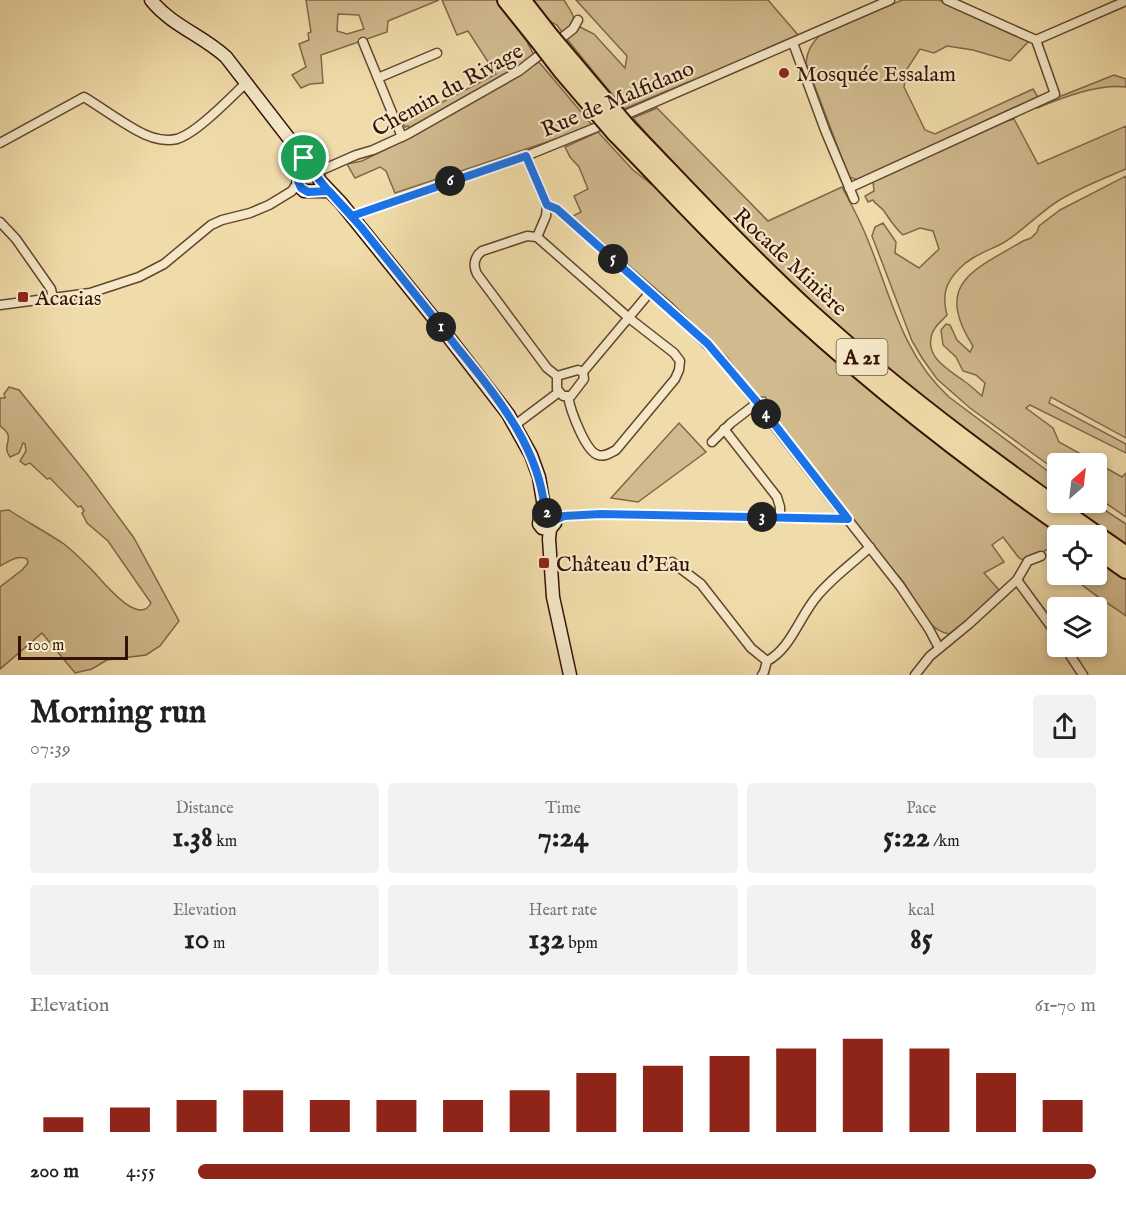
<!DOCTYPE html>
<meta charset="utf-8">
<style>
:root{--surface:#fff;--page:#f2f2f2;--text:#202124;--muted:#757577;--accent:#8f2418}
body{margin:0;font-family:"IM FELL English",serif;background:var(--page);color:var(--text);height:100vh;display:flex;flex-direction:column;font-size:22px;white-space:nowrap}
*{box-sizing:border-box;margin:0}
p{font-size:20px;color:var(--muted)}
.icon{flex:none;width:33px;height:33px;fill:none;stroke:currentColor;stroke-width:2;stroke-linecap:round;stroke-linejoin:round}
.map{position:relative;height:675px;overflow:hidden}
.details{display:flex;flex-direction:column;background:var(--surface);flex:1}
.details>*{flex:none}
.needle{width:39px;rotate:28deg}
.controls{position:absolute;left:1047px;top:453px;display:grid;gap:12px}
.controls a{display:grid;place-items:center;width:60px;height:60px;border-radius:6px;background:var(--surface);box-shadow:0 3px 9px #0003;font-size:30px}
.scale{position:absolute;left:18px;bottom:15px;width:110px;box-sizing:border-box;padding-left:6px;border:3px solid #341205;border-top:0;font-size:16px;line-height:21px;white-space:nowrap;color:#341205;-webkit-text-stroke:4px #f5e8c8;paint-order:stroke}
.pin{position:absolute;display:grid;place-items:center;width:51px;height:51px;color:#fff;margin:-26px;border:3px solid #fff;border-radius:50%;box-shadow:0 2px 6px #0007}
.km{position:absolute;width:30px;height:30px;margin:-15px;border-radius:50%;background:#222;color:#fff;font-size:16px;line-height:30px;text-align:center}
.round{display:grid;place-items:center;flex:none;width:63px;height:63px;border-radius:6px;background:var(--page)}
.head{display:flex;align-items:center;justify-content:space-between;height:102px;padding:0 30px}
h1{font-size:33px;font-weight:800;line-height:45px}
.metrics{display:grid;grid-template-columns:repeat(3,1fr);gap:9px;height:102px;padding:6px 30px}
.metrics div{display:grid;align-content:center;border-radius:6px;background:var(--page);text-align:center}
.metrics b{font-size:30px;font-weight:800}
.metrics small{font-size:16px;font-weight:400}
.metrics p{font-size:16px}
.chart{height:168px;padding:12px 30px}
.chart p{display:flex;justify-content:space-between}
.chart svg{width:100%;height:108px;margin-top:6px;stroke:var(--accent);stroke-width:6}
ul{padding:0 30px;list-style:none;font-size:20px}
li{display:grid;grid-template-columns:96px 72px 1fr;align-items:center;height:45px}
li i{height:15px;border-radius:8px;background:var(--accent)}
.map>svg:first-child{display:block}
.green{fill:#d0ba8e;stroke:#82664a;stroke-width:1.5;fill-rule:evenodd}
.lines{fill:none;stroke-linecap:round;stroke-linejoin:round}
.minor-casing{stroke:#63442e;stroke-width:11}
.secondary-casing{stroke:#341205;stroke-width:15}
.motorway-casing{stroke:#341205;stroke-width:20}
.minor{stroke:#f5e8c8;stroke-width:8}
.secondary{stroke:#f5e8c8;stroke-width:12}
.motorway{stroke:#f0dcaa;stroke-width:16}
.motorway-bridge-casing{stroke:#341205;stroke-width:20;stroke-linecap:butt}
.motorway-bridge{stroke:#f0dcaa;stroke-width:16}
.route-casing{stroke:#fff;stroke-width:12}
.route{stroke:#1a73e8;stroke-width:8}
.poi-dot{fill:#8f2418;stroke:#f5e8c8;stroke-width:2}
.labels{text-anchor:middle;stroke-width:4.5;stroke-linejoin:round;paint-order:stroke}
.shield{fill:#f5e8c8;stroke:#6e5240;stroke-width:1.5}
.shield-label{font-size:21px;font-weight:bold;fill:#341205}
.poi-label{font-size:22px;fill:#341205;stroke:#f5e8c8;text-anchor:start}
.street-label{font-size:22px;fill:#341205;stroke:#f5e8c8}
</style>
<div class="map">
<svg width="1126" height="675" viewBox="0 0 1126 675">
<rect width="100%" height="100%" fill="#f0dcaa"/>
<filter id="stains"><feTurbulence type="fractalNoise" baseFrequency=".00333" numOctaves="4"/><feColorMatrix values="0 0 0 0 .2 0 0 0 0 .09 0 0 0 0 .02 0 0 0 .5 -.17"/></filter>
<radialGradient id="worn" r=".72"><stop offset=".6" stop-color="#630" stop-opacity="0"/><stop offset="1" stop-color="#630" stop-opacity=".3"/></radialGradient>
<g class="green">
<path d="M306 0H439L388 21 387 32 321 55 323 83 310 84 301 88 292 75 306 67 299 44 309 40 308 33 311 32ZM338 14 359 15 364 29 347 34 337 31Z"/>
<path d="M442 0H496L526 40 535 57 409 128 408 126 405 127 403 123 406 121 496 74 468 31 457 35Z"/>
<path d="M533 0H564C575 19 579 17 564 35L557 25 547 20Z"/>
<path d="M576 0H768L799 36 624 109 566 38 580 27 594 34 625 68 627 56Z"/>
<path d="M902 0H939L1029 41 1010 61 973 50 947 46 934 53 920 49 907 69 904 87 925 130 935 134 1033 89 1038 97 858 180 849 177 806 63C807 51 811 45 819 36Z"/>
<path d="M539 62 592 125 562 137 395 193 386 171 380 167 355 178 347 164 362 161 410 137Z"/>
<path d="M1114 75 1126 79V87C1097 84 1064 97 1037 108L1036 106Z"/>
<path d="M657 108 768 221 842 187C851 204 860 220 867 238 891 295 901 353 949 397L1057 478V498C989 448 919 398 855 342 776 273 701 198 633 118Z"/>
<path d="M1014 119 1038 164 1126 126V169C1103 179 1079 188 1058 201 1039 213 1023 231 1003 243 988 251 971 256 959 269 945 283 942 296 947 315 942 321 934 326 932 334 924 357 949 370 964 381 970 385 976 391 982 396L985 383 976 375 963 371 956 357 943 345 941 330 946 324 950 325 957 340 970 352 973 346C933 283 974 270 1023 241L1031 238 1037 232 1039 226 1060 210 1126 176V438L1051 397 1049 403 1126 444V453L1030 405 1026 408 1053 428 1059 442 1122 477 1126 473V517L1097 497 1096 464H1058L1057 471 970 408 937 379 922 358 912 341 872 236 875 227 883 223 896 242 895 253 919 268 939 249 933 231 920 228 903 235C895 228 890 220 884 211 880 206 876 205 873 200L868 202 865 196 874 191 873 181 1000 123Z"/>
<path d="M598 132 633 170 655 187 767 298 856 377 926 436 1063 535 1058 536 1057 554 1052 547 1025 561 1019 558 1003 537 992 545 1004 562 984 573 999 590 969 619 949 634C919 628 915 588 893 571L765 406 768 401 765 397H756L708 338 571 217 581 212 574 196 588 189 579 167 570 157 565 147Z"/>
<path d="M9 387 19 390 87 474 134 538 179 621 160 646 146 655 107 660 92 669 75 673 42 633 0 669V587L22 570 28 563 27 559C18 554 8 562 0 566V511L9 510C27 522 46 532 64 544 73 551 83 561 91 569 100 578 138 628 151 603L108 541 87 523 82 513 84 511 81 506 78 507 50 478 47 479 30 463 25 465 20 461 26 451 25 444 23 443 19 453 10 457C0 444 18 438 0 426V398H5L4 394Z"/>
<path d="M679 423 706 452 638 502 611 498Z"/>
<path d="M1064 503H1094L1126 524V545Z"/>
<path d="M1097 559 1126 579V616C1110 604 1083 589 1072 575L1096 574Z"/>
</g>
<g class="lines">
<defs>
<g id="minor">
<path d="M1036 40 1126 1"/>
<path d="M363 42 402 137"/>
<path d="M793 43 825 130 854 199"/>
<path d="M378 78 437 53"/>
<path d="M618 118 890 0"/>
<path d="M0 143 84 97C102 108 118 120 136 130 148 137 163 142 177 139 197 133 230 98 246 83"/>
<path d="M526 156 547 205 546 216 537 237"/>
<path d="M315 173 356 155 373 150 408 134 519 71 573 29 578 20"/>
<path d="M849 188 1055 94 1036 40 947 0"/>
<path d="M547 205 557 209 669 307 723 360 900 586 929 629 939 648"/>
<path d="M352 216 526 156 607 123"/>
<path d="M0 222 16 239 51 289 53 298"/>
<path d="M0 305 90 293 139 277 164 264 211 225 222 220 250 213 269 205 292 191 298 181"/>
<path d="M578 370 583 372 584 379 571 396H563L557 389V376Z"/>
<path d="M583 372 651 291"/>
<path d="M557 376 547 368 477 274C473 266 474 257 482 251L527 236 537 237 629 318 674 353 680 361 679 370 675 379 616 450C610 453 605 457 598 455 585 451 570 409 568 396"/>
<path d="M515 425 559 392"/>
<path d="M724 429 777 497 780 507V518"/>
<path d="M712 442 731 423 757 403"/>
<path d="M555 520 563 516 601 514 848 519"/>
<path d="M672 562 701 584 751 648 767 661"/>
<path d="M1017 580 1058 636"/>
<path d="M1064 646 1083 675"/>
<path d="M762 675 764 672 767 661C791 649 800 615 818 595 833 577 853 563 870 547"/>
<path d="M915 675 930 656 969 624 1017 580 1028 561 1041 556"/>
</g>
<g id="secondary">
<path d="M151 0C172 26 202 35 226 57L301 154 312 172"/>
<path d="M329 191H304L299 186C297 179 301 173 308 171L317 174 320 181 341 203 440 326 508 414 531 455 539 477 545 513"/>
<path d="M545 513 553 515 555 523 550 529 549 539 553 597 570 675"/>
<path d="M545 513 540 517 539 524 542 528 550 529"/>
</g>
<g id="motorway">
<path d="M506 0 538 40"/>
<path d="M522 0 550 36"/>
<path d="M627 127C687 189 745 252 809 311 908 401 1016 479 1126 555"/>
<path d="M615 133C662 181 707 230 755 276 854 372 963 457 1077 536"/>
<path d="M1096 549 1126 570"/>
</g>
</defs>
<use href="#minor" class="minor-casing"/>
<use href="#secondary" class="secondary-casing"/>
<use href="#motorway" class="motorway-casing"/>
<use href="#minor" class="minor"/>
<use href="#secondary" class="secondary"/>
<use href="#motorway" class="motorway"/>
<defs>
<g id="motorway-bridge">
<path d="M550 36 627 127"/>
<path d="M538 40 561 70 615 133"/>
</g>
</defs>
<use href="#motorway-bridge" class="motorway-bridge-casing"/>
<use href="#motorway-bridge" class="motorway-bridge"/>
</g>
<g class="lines">
<defs>
<path id="route" d="M304 158C319 183 341 204 361 227 393 267 425 306 456 346 496 396 540 447 545 513L553 515 555 520 564 516 601 514 848 519 758 403 708 344 557 209 547 205 526 156 352 216 329 191 308 192 301 188 298 181 304 158"/>
</defs>
<use href="#route" class="route-casing"/>
<use href="#route" class="route"/>
</g>
<g class="poi-dot">
<circle cx="784" cy="73" r="6"/>
<rect x="17" y="291" width="12" height="12" rx="3"/>
<rect x="538" y="557" width="12" height="12" rx="3"/>
</g>
<g class="labels">
<rect class="shield" x="836.5" y="339" width="51" height="36" rx="4.5"/>
<g class="shield-label">
<text x="862" y="364">A 21</text>
</g>
<g class="poi-label">
<text x="796" y="81">Mosquée Essalam</text>
<text x="35" y="305">Acacias</text>
<text x="556" y="571">Château d'Eau</text>
</g>
<g class="street-label">
<text transform="translate(447 89) rotate(-29)" y="8">Chemin du Rivage</text>
<text transform="translate(617 98) rotate(-23)" y="8">Rue de Malfidano</text>
<text transform="translate(791 261) rotate(43)" y="8">Rocade Minière</text>
</g>
</g>
<rect width="100%" height="100%" filter="url(#stains)"/>
<rect width="100%" height="100%" fill="url(#worn)"/>
</svg>
<div class="controls">
<a><svg class="needle" viewBox="-14 -14 28 28"><path d="M0-13l5 13h-10z" fill="#e53935"/><path d="M0 13l5-13h-10z" fill="#757577"/></svg></a>
<a><svg class="icon" aria-label="locate" viewBox="0 0 24 24"><circle cx="12" cy="12" r="6"/><path d="M12 2v4M12 18v4M2 12h4M18 12h4"/></svg></a>
<a><svg class="icon" aria-label="layers" viewBox="0 0 24 24"><path d="M12 4l9 5-9 5-9-5zM3 14l9 5 9-5"/></svg></a>
</div>
<div class="scale">100 m</div>
<div class="pin" style="left:304px;top:158px;background:#1e9e55"><svg class="icon" aria-label="arrive" viewBox="0 0 24 24"><path d="M6 21V4h12l-3 4 3 4H6"/></svg></div>
<b class="km" style="left:441px;top:327px">1</b>
<b class="km" style="left:547px;top:513px">2</b>
<b class="km" style="left:762px;top:517px">3</b>
<b class="km" style="left:766px;top:414px">4</b>
<b class="km" style="left:613px;top:259px">5</b>
<b class="km" style="left:450px;top:181px">6</b>
</div>
<section class="details">
<div class="head"><div><h1>Morning run</h1><p>07:39</p></div><a class="round"><svg class="icon" aria-label="share" viewBox="0 0 24 24"><path d="M12 15V3M7 8l5-5 5 5M5 13v7h14v-7"/></svg></a></div>
<div class="metrics">
<div><p>Distance</p><b>1.38<small> km</small></b></div>
<div><p>Time</p><b>7:24</b></div>
<div><p>Pace</p><b>5:22<small> /km</small></b></div>
</div>
<div class="metrics">
<div><p>Elevation</p><b>10<small> m</small></b></div>
<div><p>Heart rate</p><b>132<small> bpm</small></b></div>
<div><p>kcal</p><b>85</b></div>
</div>
<div class="chart"><p><span>Elevation</span>61–70 m</p>
<svg viewBox="0 0 160 44" preserveAspectRatio="none"><path d="M5 44V38M15 44V34M25 44V31M35 44V27M45 44V31M55 44V31M65 44V31M75 44V27M85 44V20M95 44V17M105 44V13M115 44V10M125 44V6M135 44V10M145 44V20M155 44V31"/></svg>
</div>
<ul>
<li><b>200 m</b>4:55<i style="width:100%"></i></li>
</ul>
</section>
